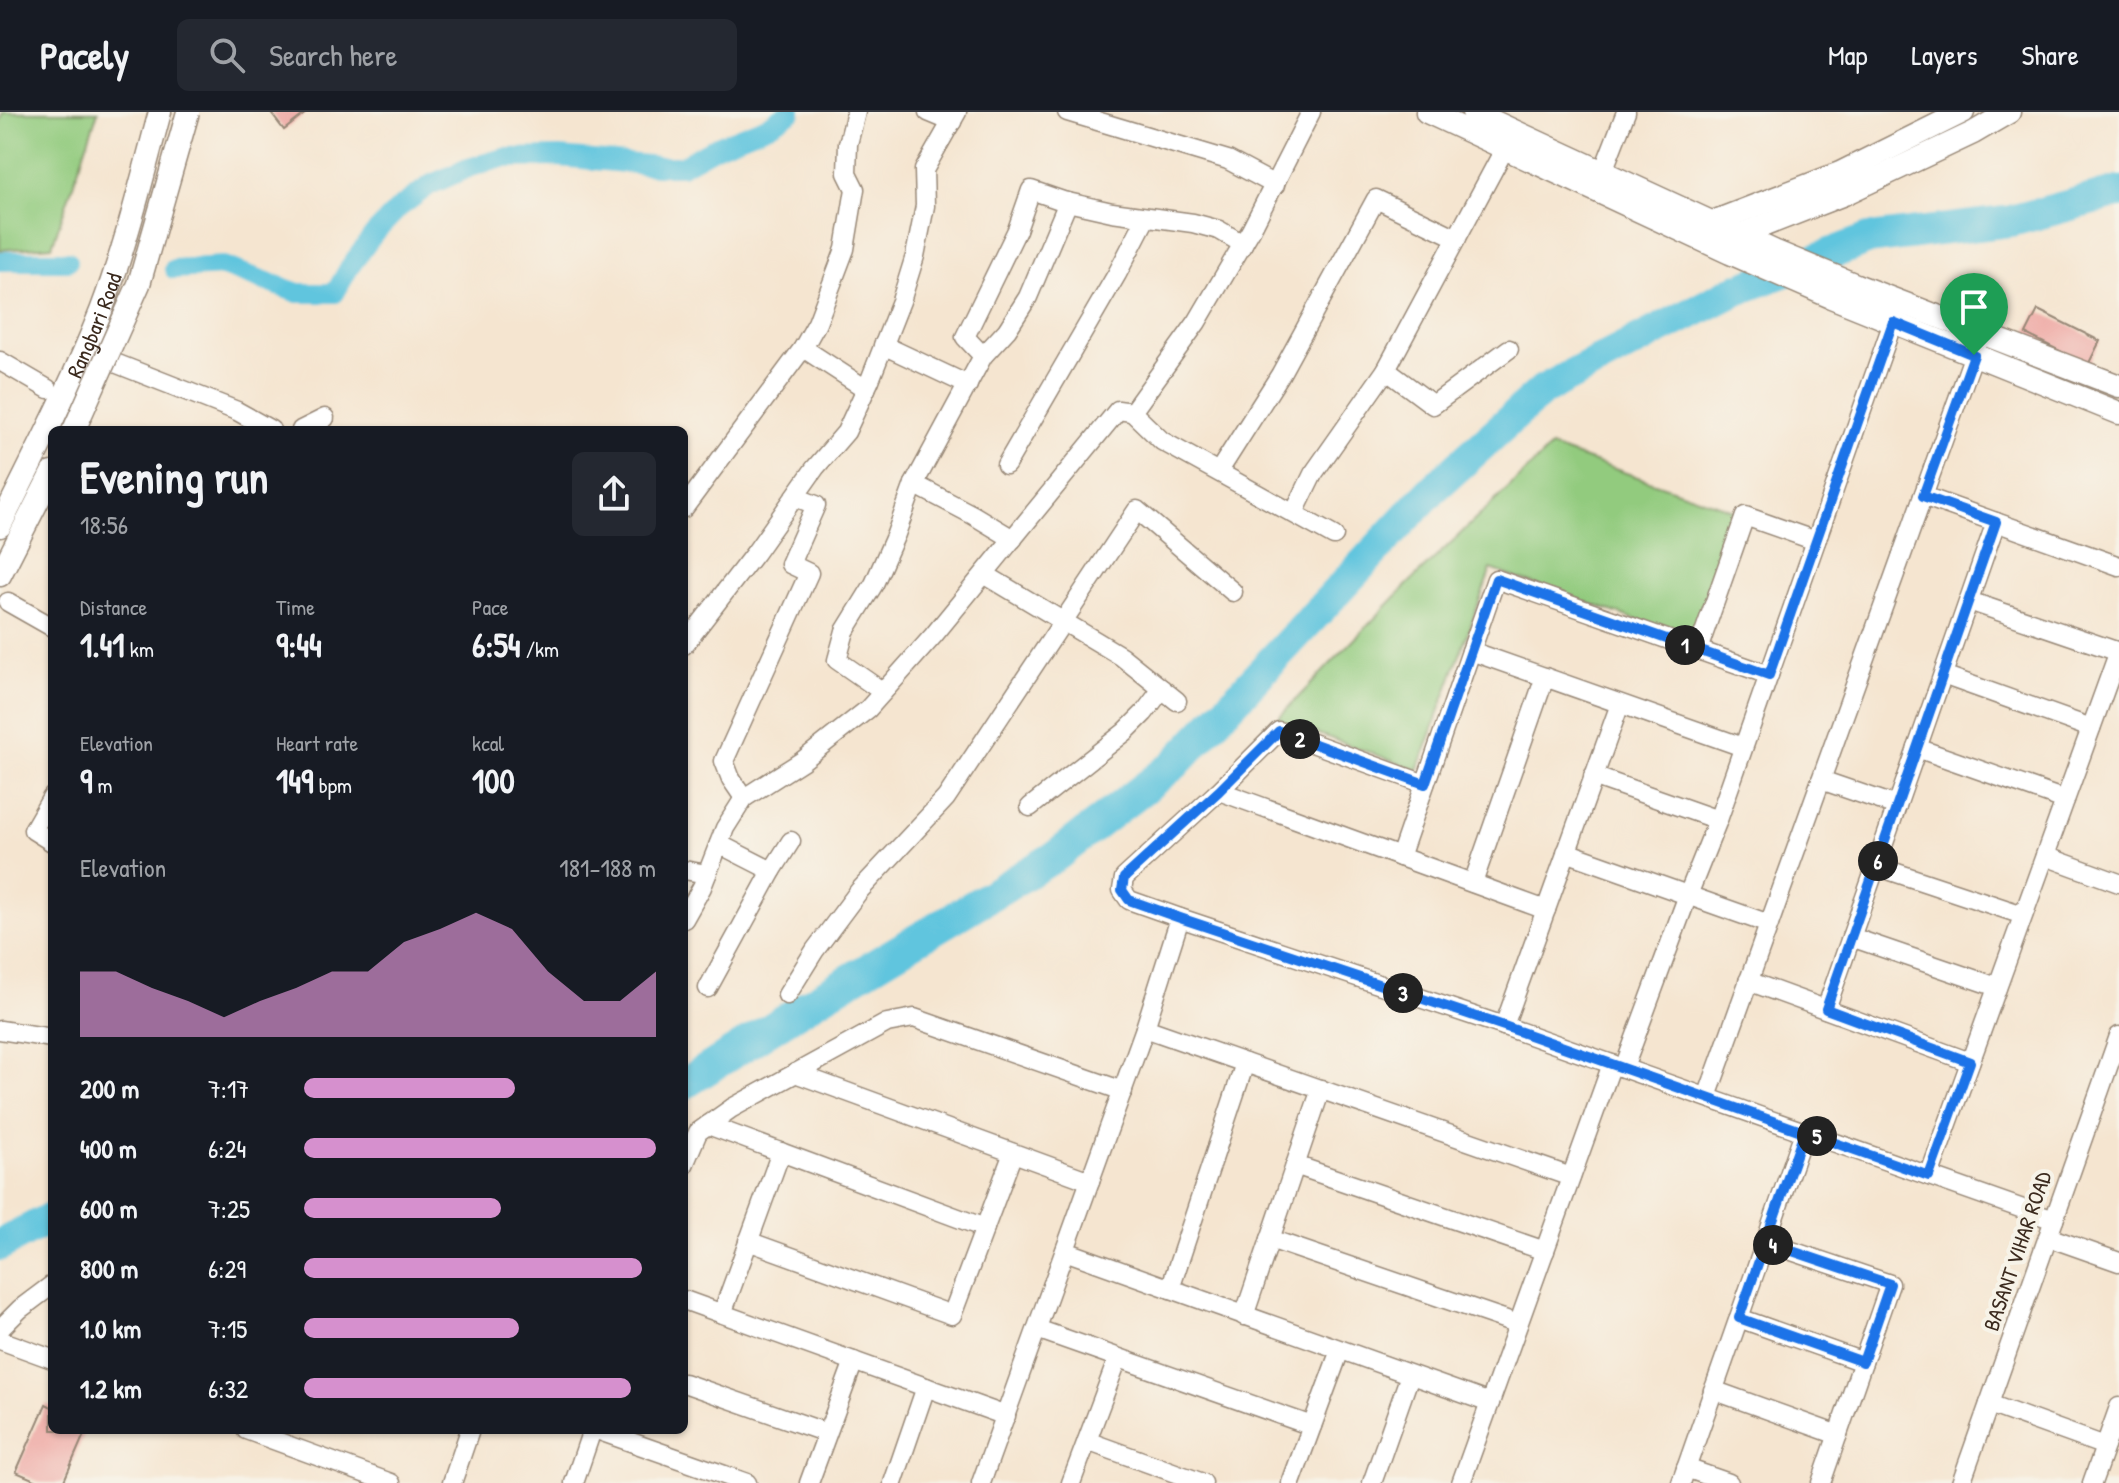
<!DOCTYPE html>
<meta charset="utf-8">
<style>
:root{--surface:#171b24;--page:#242831;--text:#f1f3f6;--muted:#9ea1a6;--line:#363941;--accent:#d690ce}
body{margin:0;font-family:"Patrick Hand",sans-serif;background:var(--page);color:var(--text);height:100vh;display:flex;flex-direction:column;font-size:30px;white-space:nowrap}
*{box-sizing:border-box;margin:0}
p{font-size:26px;color:var(--muted)}
.icon{flex:none;width:44px;height:44px;fill:none;stroke:currentColor;stroke-width:2;stroke-linecap:round;stroke-linejoin:round}
.map{position:relative;flex:1;overflow:hidden}
.drawer{position:absolute;left:48px;top:314px;width:640px;height:1008px;display:flex;flex-direction:column;background:var(--surface);border-radius:12px;box-shadow:0 2px 6px #0004}
.drawer>*{flex:none}
.pin{position:absolute;display:grid;place-items:center;width:68px;height:68px;color:#fff;margin:-82px -34px;border-radius:50% 50% 50% 0;rotate:-45deg;box-shadow:0 0 8px #0007}
.pin .icon{rotate:45deg}
.km{position:absolute;width:40px;height:40px;margin:-20px;border-radius:50%;background:#222;color:#fff;font-size:22px;line-height:40px;text-align:center}
.round{display:grid;place-items:center;flex:none;width:84px;height:84px;border-radius:12px;background:var(--page)}
.head{display:flex;align-items:center;justify-content:space-between;height:136px;padding:0 32px}
h1{font-size:44px;font-weight:800;line-height:60px}
.stats{display:grid;grid-template-columns:repeat(3,1fr);gap:12px;height:136px;padding:8px 32px}
.stats div{display:grid;align-content:center}
.stats b{font-size:34px;font-weight:800}
.stats small{font-size:22px;font-weight:400}
.stats p{font-size:22px}
.chart{height:224px;padding:16px 32px}
.chart p{display:flex;justify-content:space-between}
.chart svg{width:100%;height:144px;margin-top:8px;fill:var(--accent);opacity:.7}
ul{padding:0 32px;list-style:none;font-size:26px}
li{display:grid;grid-template-columns:128px 96px 1fr;align-items:center;height:60px}
li i{height:20px;border-radius:10px;background:var(--accent)}
header{display:flex;align-items:center;gap:48px;box-sizing:border-box;height:112px;padding:0 40px;background:var(--surface);border-bottom:2px solid var(--line)}
header strong{font-size:38px}
nav{display:flex;gap:44px;margin-inline-start:auto;font-size:28px}
.search{width:560px;height:72px;background:var(--page);display:flex;align-items:center;gap:20px;box-sizing:border-box;padding:0 28px;border-radius:12px;color:var(--muted);font-size:30px}
.map>svg:first-child{display:block}
.green{fill:#92cb7e;stroke:#667a4e;stroke-width:2}
.lines{fill:none;stroke-linecap:round;stroke-linejoin:round}
.canal{stroke:#60c5de;stroke-width:20}
.river{stroke:#60c5de;stroke-width:32}
.building{fill:#eea5a1}
.minor-casing{stroke:#988877;stroke-width:21}
.tertiary-casing{stroke:#988877;stroke-width:25}
.minor{stroke:#fff;stroke-width:18}
.tertiary{stroke:#fff;stroke-width:22}
.tertiary-bridge-casing{stroke:#988877;stroke-width:25;stroke-linecap:butt}
.tertiary-bridge{stroke:#fff;stroke-width:22}
.route-casing{stroke:#fff;stroke-width:16}
.route{stroke:#1a73e8;stroke-width:10}
.labels{text-anchor:middle;stroke-width:8;stroke-linejoin:round;paint-order:stroke}
.street-label{font-size:22px;fill:#3b2a1e;stroke:#f7f3e8}
</style>
<header>
<strong>Pacely</strong>
<div class="search"><svg class="icon" aria-label="search" viewBox="0 0 24 24"><circle cx="10" cy="10" r="6"/><path d="M15 15l6 6"/></svg>Search here</div>
<nav><a>Map</a><a>Layers</a><a>Share</a></nav>
</header>
<div class="map">
<svg width="2119" height="1371" viewBox="0 0 2119 1371">
<rect width="100%" height="100%" fill="#f7f3e8"/>
<filter id="ink" filterUnits="userSpaceOnUse"><feTurbulence type="fractalNoise" baseFrequency=".0125" numOctaves="2"/><feDisplacementMap in="SourceGraphic" scale="16" xChannelSelector="R" yChannelSelector="G"/><feConvolveMatrix kernelMatrix="1 2 1 2 8 2 1 2 1" color-interpolation-filters="sRGB"/></filter>
<filter id="wash" filterUnits="userSpaceOnUse"><feTurbulence type="fractalNoise" baseFrequency=".006" numOctaves="4" result="noise"/><feDisplacementMap in="SourceGraphic" scale="32" xChannelSelector="R" yChannelSelector="G"/><feGaussianBlur stdDeviation="1.8" result="paint"/><feColorMatrix in="noise" values="0 0 0 0 0 0 0 0 0 0 0 0 0 0 0 0 0 1.4 0 .05"/><feComposite in="paint" operator="in"/></filter>
<g filter="url(#wash)">
<rect width="100%" height="100%" fill="#f5e5d0"/>
<g class="green">
<path d="M3 0H98L52 134 0 138V11Z"/>
<path d="M1551 335 1739 400 1694 528 1491 457 1418 658 1277 607 1408 472Z"/>
</g>
<g class="lines">
<g class="canal">
<path d="M0 149H68"/>
<path d="M174 157 223 154 298 181H335L349 156 374 122 399 96 430 73 468 56 503 46 560 45 658 54H681L717 34 769 13 791 0"/>
</g>
<g class="river">
<path d="M684 972 819 886 1056 744 1175 652 1433 377 1543 278 1734 179 1869 127 2011 109 2119 80"/>
<path d="M0 1133 52 1105"/>
</g>
</g>
<g id="blocks">
<g class="building">
<path d="M270 0H307L284 18Z"/>
<path d="M2038 198 2100 229 2088 253 2026 222Z"/>
<path d="M46 1292 52 1295V1318H86L63 1371H42L16 1360Z"/>
</g>
</g>
</g>
<g filter="url(#ink)">
<use href="#blocks" fill-opacity="0" stroke="#988877" stroke-width="2"/>
<g class="lines">
<defs>
<g id="minor">
<path d="M928 0 952 10"/>
<path d="M1067 0 1228 48 1275 73"/>
<path d="M1598 72 1626 0"/>
<path d="M883 233 968 273"/>
<path d="M803 236 866 277"/>
<path d="M983 244 965 225 1017 118 1031 78 1063 89 1112 100 1193 111 1219 118 1243 132"/>
<path d="M0 249 48 277"/>
<path d="M115 251 237 299 271 318"/>
<path d="M1386 258 1433 293 1509 237"/>
<path d="M1132 300 1162 329 1334 424"/>
<path d="M301 318 325 306"/>
<path d="M1006 353 1117 162 1146 106"/>
<path d="M1219 359 1280 263 1376 87 1457 126"/>
<path d="M914 372 973 403 1013 427"/>
<path d="M1923 384 2119 454"/>
<path d="M684 396 803 236 817 211 845 137 855 77 847 61 848 32 856 0"/>
<path d="M1294 401 1313 362 1386 258 1505 36"/>
<path d="M984 462 1121 544 1177 589"/>
<path d="M1969 489 2119 540"/>
<path d="M8 490 52 515"/>
<path d="M684 533 755 441 815 356 846 320 870 268 901 189 915 144 925 94 924 58 957 0"/>
<path d="M1698 538 1745 404 1816 429"/>
<path d="M1471 539 1743 635"/>
<path d="M1943 563 2091 616"/>
<path d="M883 580 837 548 845 519 874 472 896 422 914 372 983 244 1007 218 1028 185 1068 90"/>
<path d="M1917 636 2065 688"/>
<path d="M1593 664 1718 708"/>
<path d="M1821 668 1897 694"/>
<path d="M1425 672 1279 619 1219 679 1124 766 1122 778 1129 788 1180 806 1504 914 2054 1108"/>
<path d="M1219 679 1546 798"/>
<path d="M52 685 33 718 52 730"/>
<path d="M744 686 731 667 724 649 809 461 790 452 816 393 795 385"/>
<path d="M1030 695 1125 620 1144 601 1162 577"/>
<path d="M719 732 772 759"/>
<path d="M1566 740 1769 812"/>
<path d="M2045 744 2119 771"/>
<path d="M1400 745 1496 467 1769 563"/>
<path d="M1876 754 2023 803"/>
<path d="M684 758 707 762"/>
<path d="M1473 771 1545 565"/>
<path d="M684 807 702 775 725 716 744 686 802 649 868 597 933 524 1118 298 1132 300 1197 210 1251 118 1311 0"/>
<path d="M1851 825 1997 875"/>
<path d="M1748 869 1970 950"/>
<path d="M708 876 772 759 791 729"/>
<path d="M787 883 815 838 859 779 946 686 1137 398 1233 480"/>
<path d="M1826 897 1996 410"/>
<path d="M1504 914 1620 592"/>
<path d="M1145 916 1571 1065"/>
<path d="M0 918 52 926"/>
<path d="M1624 956 1688 783 1718 708 1893 210"/>
<path d="M795 961 1090 1069"/>
<path d="M1707 985 1978 231"/>
<path d="M708 1013 985 1116"/>
<path d="M684 1053 698 1020 732 996 887 911 914 906 1123 979"/>
<path d="M1295 1053 1545 1139"/>
<path d="M1929 1064 2119 539"/>
<path d="M2048 1125 2119 1150"/>
<path d="M1270 1127 1518 1212"/>
<path d="M748 1129 952 1203 1013 1041"/>
<path d="M1765 1130 1890 1172 1821 1371"/>
<path d="M1065 1139 1490 1291"/>
<path d="M1170 1177 1245 951"/>
<path d="M684 1188 1006 1304"/>
<path d="M722 1202 781 1040"/>
<path d="M1244 1204 1321 977"/>
<path d="M1739 1206 1863 1250"/>
<path d="M0 1217 20 1197 52 1173"/>
<path d="M1037 1217 1312 1314"/>
<path d="M0 1228 52 1247"/>
<path d="M684 1271 827 1321"/>
<path d="M1713 1278 1838 1323"/>
<path d="M1989 1292 2105 1334"/>
<path d="M246 1318 391 1371"/>
<path d="M597 1318 747 1371"/>
<path d="M1087 1329 1203 1371"/>
<path d="M1686 1356 1729 1371"/>
<path d="M452 1371 470 1318"/>
<path d="M574 1371 592 1318"/>
<path d="M809 1371 854 1249"/>
<path d="M893 1371 926 1275"/>
<path d="M981 1371 1145 916 1180 806"/>
<path d="M1071 1371 1118 1246"/>
<path d="M1291 1371 1340 1238"/>
<path d="M1372 1371 1410 1263"/>
<path d="M1461 1371 1612 952"/>
<path d="M1681 1371 1804 1020"/>
<path d="M1961 1371 2119 924"/>
<path d="M2092 1371 2119 1295"/>
</g>
<g id="tertiary">
<path d="M1427 0 1730 141 1831 185 2119 301"/>
<path d="M1473 0 1776 140 1856 173 2119 274"/>
<path d="M1712 118 1713 110 1840 61 1963 0"/>
<path d="M1734 125 1844 82 1973 21 2009 0"/>
<path id="s1" d="M0 414C35 343 72 272 101 199 126 134 142 66 160 0"/>
<path d="M0 463 52 361"/>
</g>
</defs>
<use href="#minor" class="minor-casing"/>
<use href="#tertiary" class="tertiary-casing"/>
<use href="#minor" class="minor"/>
<use href="#tertiary" class="tertiary"/>
<defs>
<path id="tertiary-bridge" d="M74 318 139 172 188 0"/>
</defs>
<use href="#tertiary-bridge" class="tertiary-bridge-casing"/>
<use href="#tertiary-bridge" class="tertiary-bridge"/>
</g>
</g>
<g class="lines" filter="url(#ink)">
<defs>
<path id="route" d="M1974 243 1893 210 1769 563 1496 467 1425 672 1279 619 1219 679 1124 766 1122 778 1129 788 1180 806 1504 914 1804 1020 1765 1130 1890 1172 1863 1250 1739 1206 1804 1020 1929 1064 1970 950 1826 897 1996 410 1923 384 1974 243"/>
</defs>
<use href="#route" class="route-casing"/>
<use href="#route" class="route"/>
</g>
<g class="labels">
<g class="street-label">
<text dy="8" stroke="none"><textPath href="#s1" startOffset="222">Rangbari Road</textPath></text>
<text transform="translate(2017 1139) rotate(-71)" y="8">BASANT VIHAR ROAD</text>
</g>
</g>
</svg>
<div class="pin" style="left:1974px;top:243px;background:#1e9e55"><svg class="icon" aria-label="arrive" viewBox="0 0 24 24"><path d="M6 21V4h12l-3 4 3 4H6"/></svg></div>
<b class="km" style="left:1685px;top:533px">1</b>
<b class="km" style="left:1300px;top:627px">2</b>
<b class="km" style="left:1403px;top:881px">3</b>
<b class="km" style="left:1773px;top:1133px">4</b>
<b class="km" style="left:1817px;top:1024px">5</b>
<b class="km" style="left:1878px;top:749px">6</b>
<section class="drawer">
<div class="head"><div><h1>Evening run</h1><p>18:56</p></div><a class="round"><svg class="icon" aria-label="share" viewBox="0 0 24 24"><path d="M12 15V3M7 8l5-5 5 5M5 13v7h14v-7"/></svg></a></div>
<div class="stats">
<div><p>Distance</p><b>1.41<small> km</small></b></div>
<div><p>Time</p><b>9:44</b></div>
<div><p>Pace</p><b>6:54<small> /km</small></b></div>
</div>
<div class="stats">
<div><p>Elevation</p><b>9<small> m</small></b></div>
<div><p>Heart rate</p><b>149<small> bpm</small></b></div>
<div><p>kcal</p><b>100</b></div>
</div>
<div class="chart"><p><span>Elevation</span>181–188 m</p>
<svg viewBox="0 0 160 44" preserveAspectRatio="none"><path d="M0 44V24L10 24L20 29L30 33L40 38L50 33L60 29L70 24L80 24L90 15L100 11L110 6L120 11L130 24L140 33L150 33L160 24V44z"/></svg>
</div>
<ul>
<li><b>200 m</b>7:17<i style="width:60%"></i></li>
<li><b>400 m</b>6:24<i style="width:100%"></i></li>
<li><b>600 m</b>7:25<i style="width:56%"></i></li>
<li><b>800 m</b>6:29<i style="width:96%"></i></li>
<li><b>1.0 km</b>7:15<i style="width:61%"></i></li>
<li><b>1.2 km</b>6:32<i style="width:93%"></i></li>
</ul>
</section>
</div>
